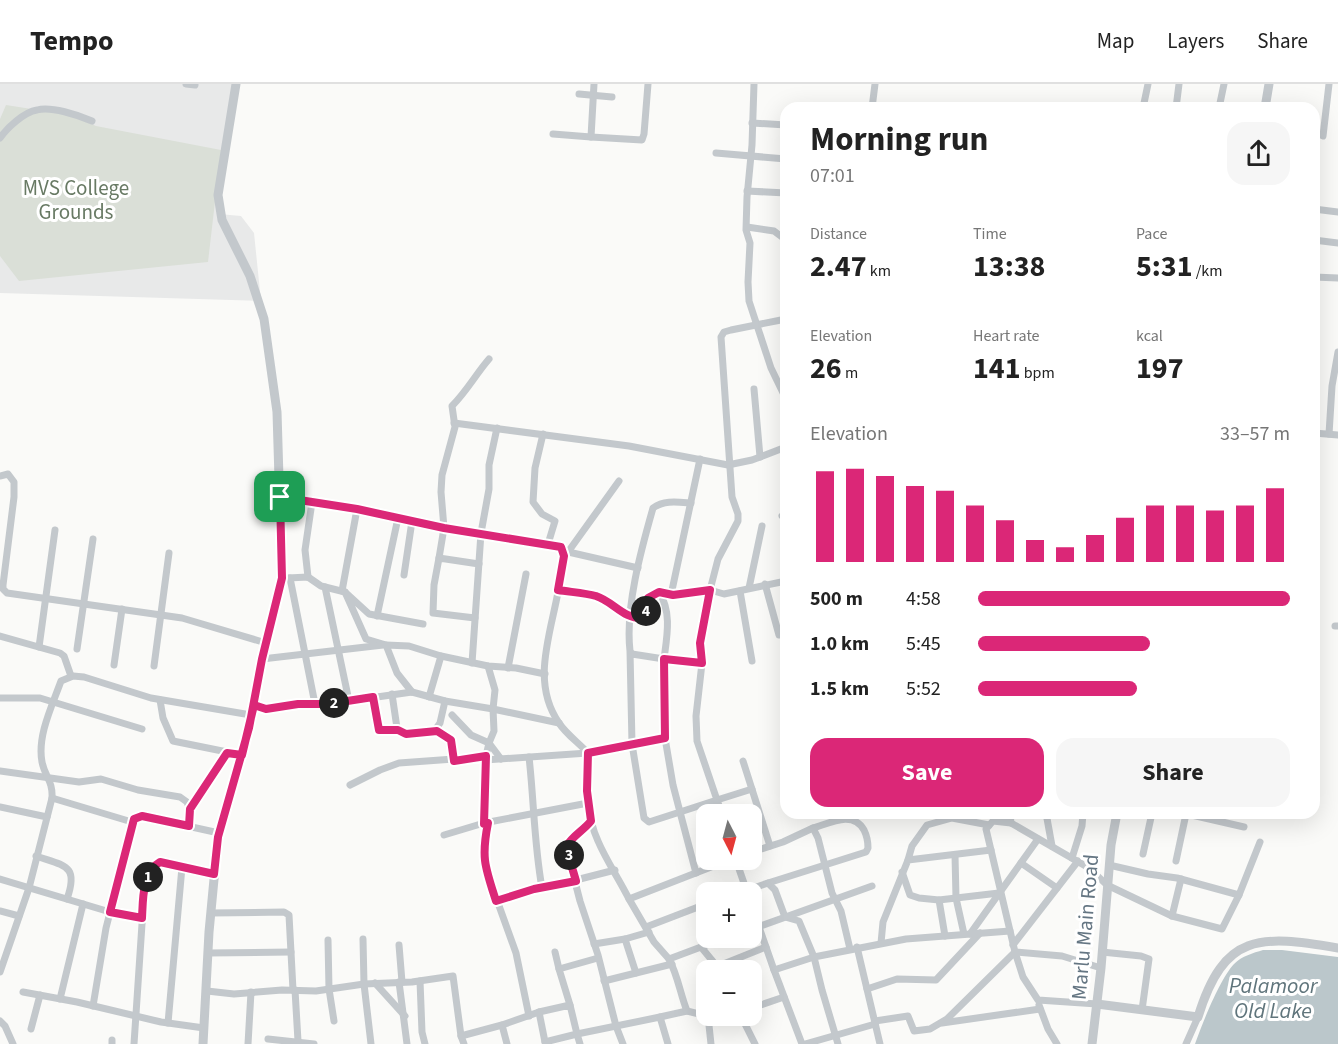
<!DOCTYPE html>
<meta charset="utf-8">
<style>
:root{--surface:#fff;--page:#f6f6f6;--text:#222;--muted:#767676;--line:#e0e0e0;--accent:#db2777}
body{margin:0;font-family:"Source Sans 3",sans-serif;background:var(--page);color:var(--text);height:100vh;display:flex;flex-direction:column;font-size:22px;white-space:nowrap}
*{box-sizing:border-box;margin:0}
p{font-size:20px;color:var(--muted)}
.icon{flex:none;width:33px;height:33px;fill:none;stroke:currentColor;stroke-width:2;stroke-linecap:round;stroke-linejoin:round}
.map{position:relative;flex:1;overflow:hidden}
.details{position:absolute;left:780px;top:18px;width:540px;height:717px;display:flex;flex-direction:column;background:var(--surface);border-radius:18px;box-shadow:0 6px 24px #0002}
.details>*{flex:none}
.needle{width:39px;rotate:174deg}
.buttons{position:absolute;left:696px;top:720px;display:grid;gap:12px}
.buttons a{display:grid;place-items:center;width:66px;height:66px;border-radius:12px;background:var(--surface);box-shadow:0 6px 24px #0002;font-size:30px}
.pin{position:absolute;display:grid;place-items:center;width:51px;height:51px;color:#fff;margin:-26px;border-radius:12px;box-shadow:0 3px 9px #0006}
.km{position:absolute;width:30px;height:30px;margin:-15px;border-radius:50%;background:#222;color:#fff;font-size:16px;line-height:30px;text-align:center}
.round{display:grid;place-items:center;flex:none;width:63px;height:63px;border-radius:18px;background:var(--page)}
.overview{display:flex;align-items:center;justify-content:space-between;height:102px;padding:0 30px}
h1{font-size:33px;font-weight:700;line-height:45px}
.figures{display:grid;grid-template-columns:repeat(3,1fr);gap:9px;height:102px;padding:6px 30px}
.figures div{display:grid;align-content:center}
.figures b{font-size:30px;font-weight:700}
.figures small{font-size:16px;font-weight:400}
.figures p{font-size:16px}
.chart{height:168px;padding:12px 30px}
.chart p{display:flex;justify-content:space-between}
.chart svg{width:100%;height:108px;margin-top:6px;stroke:var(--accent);stroke-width:6}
.primary-button{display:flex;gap:12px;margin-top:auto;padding:12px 30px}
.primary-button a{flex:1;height:69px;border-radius:18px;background:var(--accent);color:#fff;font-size:24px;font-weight:700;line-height:69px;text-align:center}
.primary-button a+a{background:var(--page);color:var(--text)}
ul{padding:0 30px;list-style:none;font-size:20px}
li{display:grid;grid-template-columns:96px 72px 1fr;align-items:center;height:45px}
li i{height:15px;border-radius:8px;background:var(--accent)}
header{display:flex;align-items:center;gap:36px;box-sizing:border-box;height:84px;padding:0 30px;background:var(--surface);border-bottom:2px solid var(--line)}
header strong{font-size:28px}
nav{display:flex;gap:33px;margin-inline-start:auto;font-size:21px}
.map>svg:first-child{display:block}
.built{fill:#e8e9e9}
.green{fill:#dadfd7}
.water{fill:#bbc7cb}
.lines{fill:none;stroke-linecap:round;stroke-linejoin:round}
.minor{stroke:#c3c8cc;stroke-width:7}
.tertiary{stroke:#c3c8cc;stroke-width:9}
.route-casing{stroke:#fff;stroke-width:12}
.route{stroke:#db2777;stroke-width:8}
.labels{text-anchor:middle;stroke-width:6;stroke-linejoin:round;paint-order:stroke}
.park-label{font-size:21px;fill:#687a64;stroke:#fff}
.street-label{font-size:21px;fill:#657683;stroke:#fff}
.water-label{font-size:22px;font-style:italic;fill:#60757c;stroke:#fff}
</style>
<header>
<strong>Tempo</strong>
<nav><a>Map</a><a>Layers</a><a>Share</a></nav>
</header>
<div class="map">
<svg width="1338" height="960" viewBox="0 0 1338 960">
<rect width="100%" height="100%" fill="#fafaf8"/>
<path class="built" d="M0 0H234L219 130 241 132 254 149 261 217 0 209Z"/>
<path class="green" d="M6 21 70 31 96 42 221 66 208 178 19 197 0 172V35Z"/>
<path class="water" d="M1263 866H1282L1338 873V960H1195C1202 940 1220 895 1234 880 1242 872 1253 869 1263 866Z"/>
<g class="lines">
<g class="minor">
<path d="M186 0 195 1"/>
<path d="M754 0 752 61 747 113 746 146 750 159 748 198 749 217 771 284 786 315"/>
<path d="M579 10 612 13"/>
<path d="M872 24 875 0"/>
<path d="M1143 24 1148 0"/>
<path d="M1176 24 1179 0"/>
<path d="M1219 24 1224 0"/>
<path d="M752 39 786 41"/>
<path d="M553 50 591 53 594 0"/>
<path d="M1323 52 1329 0"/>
<path d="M591 53 642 56 644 50 648 0"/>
<path d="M0 54C7 44 24 28 37 26 51 22 78 31 92 37"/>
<path d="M716 69 786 75"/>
<path d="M747 107 786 109"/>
<path d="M1314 125 1338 128"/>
<path d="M747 143 774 147 786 156"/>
<path d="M1314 156 1338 159"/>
<path d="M1314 193 1338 194"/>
<path d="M754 305 760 373"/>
<path d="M454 339 629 362 728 381 752 376 786 363"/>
<path d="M1314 349 1338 351"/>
<path d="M543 350 535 384 533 418 542 430 555 437 548 460"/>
<path d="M1329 350 1332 302 1338 268"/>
<path d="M0 392 8 390 14 398V413L3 501V505L7 509 182 534 266 559"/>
<path d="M280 413 362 426 444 444 561 463C566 477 561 494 558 508 550 552 531 599 559 639 566 650 579 659 588 669 587 698 585 729 598 757 606 776 619 795 629 815L729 776"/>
<path d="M782 432 786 430"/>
<path d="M564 467 638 484"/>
<path d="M568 468 619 397"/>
<path d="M439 474 444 444 441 408 442 391 455 343 452 322C467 307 476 290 489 275"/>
<path d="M404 491 412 437"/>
<path d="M308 493 305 466 312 418"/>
<path d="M288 494 308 493 321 502 345 508"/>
<path d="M290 494 315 620"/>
<path d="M765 500 779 551"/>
<path d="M325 503 349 617"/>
<path d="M749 504 762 442"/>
<path d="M558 506C570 508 585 509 596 512 613 518 623 535 643 534L648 514 659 508 673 511 710 506 718 475 738 437V430L732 413 721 253 724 248 731 246 786 235"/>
<path d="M342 507 357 425"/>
<path d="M740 507 752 577"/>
<path d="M659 508C672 528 667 552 664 575L702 579"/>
<path d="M671 511 700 375"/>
<path d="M377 532 398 434"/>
<path d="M475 534 433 529 434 501 439 474 479 480"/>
<path d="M1335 542H1338"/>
<path d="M0 552 60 569 64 572 71 592"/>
<path d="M386 561 366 555 345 508 369 530 423 540"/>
<path d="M39 563 55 446"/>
<path d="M77 565 93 455"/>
<path d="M630 567 632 660 644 734 649 738 680 728 673 701 665 654 664 575 632 570 630 567C625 524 641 466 653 424 664 416 677 418 691 419"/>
<path d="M441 572 488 582 516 584 545 590"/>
<path d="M262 575 383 561"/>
<path d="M472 579 481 449 489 405V381L497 344"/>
<path d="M114 581 122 525"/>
<path d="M154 582 169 469"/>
<path d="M508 584 526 490"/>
<path d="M412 608 397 589 386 561 409 562 441 572 429 613"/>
<path d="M392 610 397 644 401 649 437 647"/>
<path d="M373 613 379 646H398"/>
<path d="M0 614H40L142 645"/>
<path d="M160 616 163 634 173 657 242 671"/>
<path d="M445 617 440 639 435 646 451 656 454 677 486 672"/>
<path d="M254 621 266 625 299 620H328L412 608 445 617 493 625 495 606 488 582"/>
<path d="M452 631 471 651 489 659 485 676"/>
<path d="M529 673C534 717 534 760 542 804"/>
<path d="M501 675 489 659 494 647 493 625 559 639"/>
<path d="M743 677 770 762"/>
<path d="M0 687 79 698 101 695 138 706 180 713 187 718 190 725V742"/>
<path d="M350 701 380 686 399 679 454 675"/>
<path d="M52 714 132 738"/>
<path d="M0 723 47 733"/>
<path d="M190 725 227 668"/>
<path d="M1010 729 1011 739 1089 784 1107 801 1172 832 1222 845 1239 811 1260 758"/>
<path d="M1046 729 1052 762"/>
<path d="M1183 729 1244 743"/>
<path d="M722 730 717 716 752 705"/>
<path d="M591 737 581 748 571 754 566 763 580 817 598 871 616 942 623 960"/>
<path d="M484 739 485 676 588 669 665 654"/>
<path d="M487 739 483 761 484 780 516 869 529 932"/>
<path d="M1011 739 993 737 986 745 1015 868 1062 872 1101 884"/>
<path d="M444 751 484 739 588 719"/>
<path d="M752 768 783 758 813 744 818 754 832 809 841 827 850 865"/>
<path d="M1143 770 1152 729"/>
<path d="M955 771 956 814 964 850"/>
<path d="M36 772C65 782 79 781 67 815"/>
<path d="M1072 774 1082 742 1083 729"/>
<path d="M736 776 747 808"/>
<path d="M908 776 912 762 927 741 952 734 989 741"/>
<path d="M1176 777 1186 730"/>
<path d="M1021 779 1057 804"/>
<path d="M1109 781 1148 790 1177 794 1239 811"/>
<path d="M902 788 910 811 919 814 939 816 945 852"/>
<path d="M696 789 680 728 717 716 697 657 696 632 702 579 700 559 710 506 724 510 786 497"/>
<path d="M0 795 110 828 142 834"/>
<path d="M576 796 615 786"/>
<path d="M768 799 866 768 868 764C868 757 867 752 864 746 853 726 830 739 813 744"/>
<path d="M742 808 768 799 775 806 785 833 799 837 814 873 774 886 752 823"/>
<path d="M629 815 654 858 669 875"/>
<path d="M939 816 999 809"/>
<path d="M496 817 534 805 576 797"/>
<path d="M0 827 19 832"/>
<path d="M211 829 284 828 289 831 293 906"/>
<path d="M1172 832 1181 795"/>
<path d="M646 843 706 820"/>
<path d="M752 845 872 802"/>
<path d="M970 850 1038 755"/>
<path d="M363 855 364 900 371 960"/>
<path d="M328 856 329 905 334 937"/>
<path d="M881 859 883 838 908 776 991 766"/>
<path d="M594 860 625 855"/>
<path d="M399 861 402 898"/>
<path d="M1013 861 1078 777"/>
<path d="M701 863 727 854"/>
<path d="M857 863 880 960"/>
<path d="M555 868 559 885"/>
<path d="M1102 868 1141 872 1149 875 1142 926"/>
<path d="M208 869 291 868"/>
<path d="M716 883 766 863"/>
<path d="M774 886 802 960"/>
<path d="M0 888 29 804 52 714C53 697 45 693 42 678 37 652 52 622 61 597L73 592 84 593 151 614 251 631"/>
<path d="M636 889 625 855 649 848"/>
<path d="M420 897 422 948 425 960"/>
<path d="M604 897 672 880"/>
<path d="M399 898 407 960"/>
<path d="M375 899 405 932"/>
<path d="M867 905 897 895 936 896 980 849"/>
<path d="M295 906 298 957"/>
<path d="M207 907 234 910 282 906 316 907 364 900 412 898 453 892 461 952"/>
<path d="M23 908 77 918 161 938 204 944"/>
<path d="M60 915 83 820"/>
<path d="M570 921 559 885 598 874"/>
<path d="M1039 921 1048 945 1057 960"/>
<path d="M93 922 106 844 134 735 142 732 219 749"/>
<path d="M752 924 784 913"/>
<path d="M687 927C680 909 678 892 669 875L701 863 720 886"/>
<path d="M539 928 545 958"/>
<path d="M708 932 711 960"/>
<path d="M741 932 755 960"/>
<path d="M660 933 687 927 707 932"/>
<path d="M0 937 5 942 13 960"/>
<path d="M875 937 908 932 914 947 930 945 947 935 1015 868 1023 893 1038 916 1097 920"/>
<path d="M168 939 182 783"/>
<path d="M942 939 1040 925"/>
<path d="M31 945 40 911"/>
<path d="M268 955 314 960"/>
<path d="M112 960V956"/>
<path d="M134 960 144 810C146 800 147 784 157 779 166 775 204 788 214 790"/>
<path d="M248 960 251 908"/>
<path d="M464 960 461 952 502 941"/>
<path d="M507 960 502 941 539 928 570 921 577 950 545 958 546 960"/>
<path d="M580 960 577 950 660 933 668 960"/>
<path d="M805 960 875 940"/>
<path d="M838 960 822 906 814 873 906 855 1010 847"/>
<path d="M1186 960 1198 933"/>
</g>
<g class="tertiary">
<path d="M1265 24 1269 0"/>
<path d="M1097 920 1198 933C1224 848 1260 851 1338 864"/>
<path d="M203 960 209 848 218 753 249 644 262 575 282 494 277 328 264 235 250 192 222 136 218 111 236 0"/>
<path d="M1092 960 1101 884 1111 761 1117 729"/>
</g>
</g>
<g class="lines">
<defs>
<path id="route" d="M280 413 282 494 262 575 249 644 218 753 214 790 160 778C142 788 143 816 142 834L110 828 134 735 142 732 189 742 190 725 227 669 242 671 254 621 266 625 298 620H328L373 613 379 646H398L406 650 437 647 451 656 454 677 486 672 484 740 488 739C481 774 485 783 496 817L534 805 576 797 566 763C572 752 583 747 591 737L587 707 588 669 665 654 664 575 702 579 700 559 710 506 673 511 659 508 648 514 643 534C623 535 614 518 596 512 585 509 570 508 558 506L564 472 561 463 444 444 357 425 280 413"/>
</defs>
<use href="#route" class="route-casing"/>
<use href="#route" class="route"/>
</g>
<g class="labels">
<g class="park-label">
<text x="76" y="111">MVS College<tspan x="76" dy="24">Grounds</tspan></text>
</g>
<g class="street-label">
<text transform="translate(1085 843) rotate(-85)" y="7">Marlu Main Road</text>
</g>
<g class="water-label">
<text x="1273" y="909">Palamoor<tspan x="1273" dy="25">Old Lake</tspan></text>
</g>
</g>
</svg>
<div class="buttons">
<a><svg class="needle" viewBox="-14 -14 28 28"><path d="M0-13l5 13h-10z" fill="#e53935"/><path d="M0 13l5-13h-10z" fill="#767676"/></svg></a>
<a>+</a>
<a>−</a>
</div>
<div class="pin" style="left:280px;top:413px;background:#1e9e55"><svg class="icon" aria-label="arrive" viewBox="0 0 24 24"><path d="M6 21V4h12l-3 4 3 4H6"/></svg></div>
<b class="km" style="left:148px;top:793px">1</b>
<b class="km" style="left:334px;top:619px">2</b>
<b class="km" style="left:569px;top:771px">3</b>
<b class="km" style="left:646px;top:527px">4</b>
<section class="details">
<div class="overview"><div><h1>Morning run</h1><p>07:01</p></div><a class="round"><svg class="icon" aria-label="share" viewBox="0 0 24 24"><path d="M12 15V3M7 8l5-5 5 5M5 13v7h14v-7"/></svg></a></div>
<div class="figures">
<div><p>Distance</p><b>2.47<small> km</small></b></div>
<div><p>Time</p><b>13:38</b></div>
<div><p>Pace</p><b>5:31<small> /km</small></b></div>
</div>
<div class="figures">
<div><p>Elevation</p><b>26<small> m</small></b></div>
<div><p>Heart rate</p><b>141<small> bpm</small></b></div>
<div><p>kcal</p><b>197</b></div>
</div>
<div class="chart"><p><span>Elevation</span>33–57 m</p>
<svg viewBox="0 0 160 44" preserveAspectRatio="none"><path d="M5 44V7M15 44V6M25 44V9M35 44V13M45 44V15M55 44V21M65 44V27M75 44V35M85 44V38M95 44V33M105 44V26M115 44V21M125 44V21M135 44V23M145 44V21M155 44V14"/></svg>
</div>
<ul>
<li><b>500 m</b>4:58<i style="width:100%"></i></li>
<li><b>1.0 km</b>5:45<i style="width:55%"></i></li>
<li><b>1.5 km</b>5:52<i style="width:51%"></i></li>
</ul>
<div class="primary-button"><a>Save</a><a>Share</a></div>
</section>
</div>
